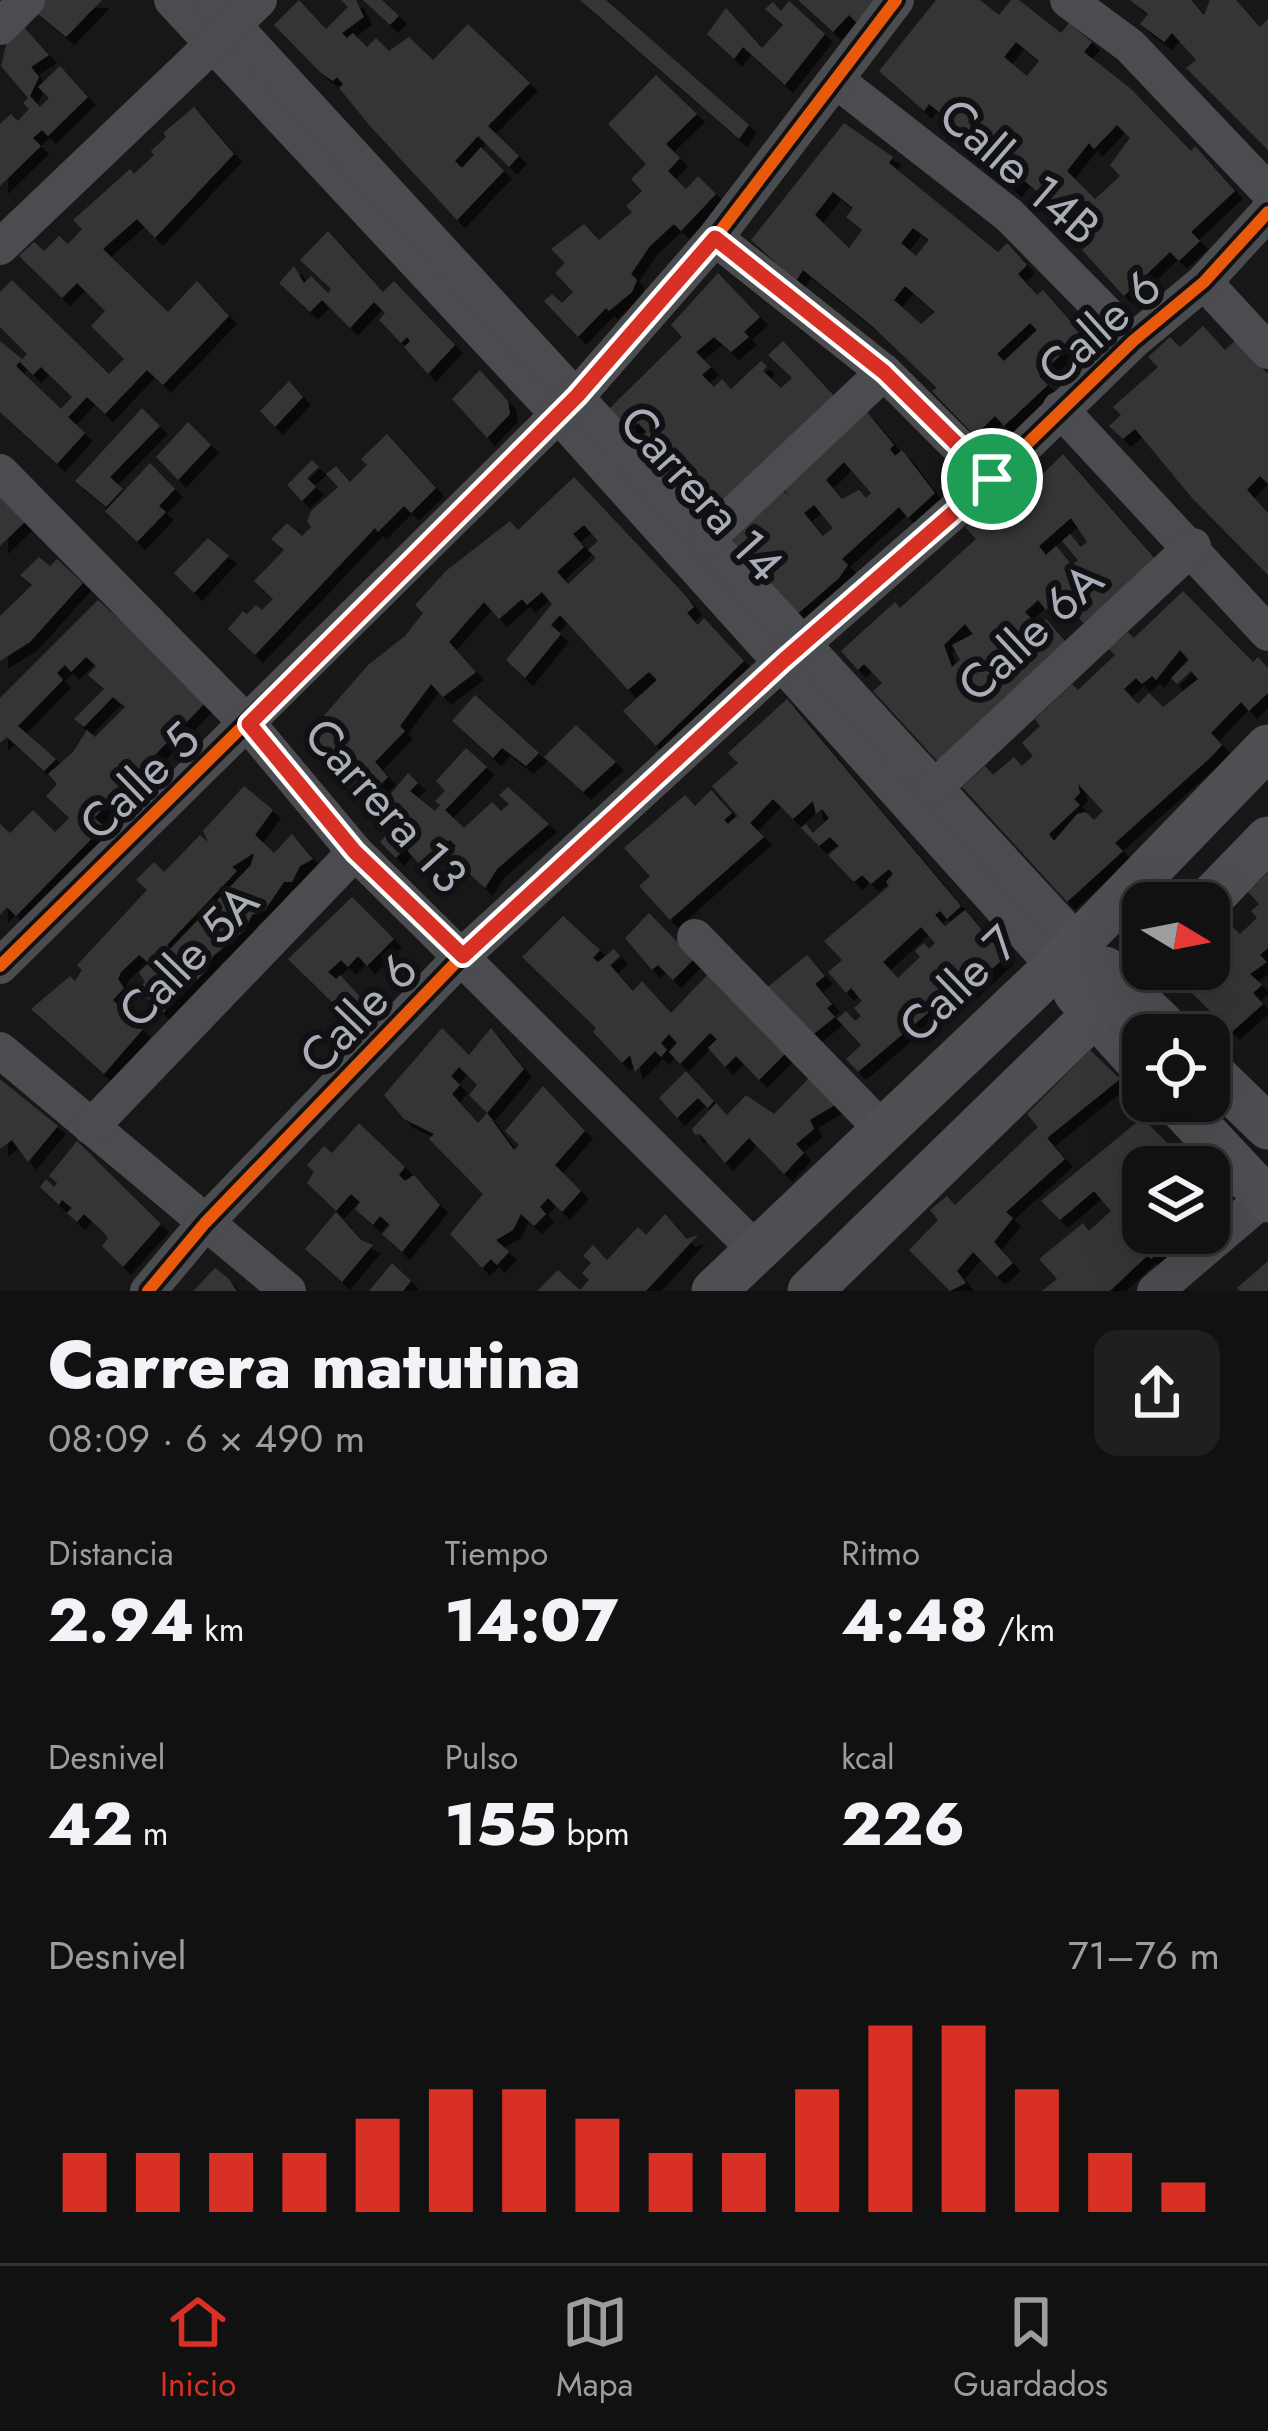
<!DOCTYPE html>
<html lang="es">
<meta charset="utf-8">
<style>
:root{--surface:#111;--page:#1e1f1f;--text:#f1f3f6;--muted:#9c9d9f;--line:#303131;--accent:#d93025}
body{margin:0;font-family:Jost,sans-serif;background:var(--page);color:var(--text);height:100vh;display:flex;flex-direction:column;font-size:45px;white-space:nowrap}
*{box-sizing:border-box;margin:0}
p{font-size:39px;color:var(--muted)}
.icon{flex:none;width:66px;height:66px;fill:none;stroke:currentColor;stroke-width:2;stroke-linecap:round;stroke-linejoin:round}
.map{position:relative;height:1291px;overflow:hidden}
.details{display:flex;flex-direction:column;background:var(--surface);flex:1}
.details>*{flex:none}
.needle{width:78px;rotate:100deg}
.fabs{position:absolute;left:1122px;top:882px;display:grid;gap:24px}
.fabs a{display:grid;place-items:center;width:108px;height:108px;border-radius:24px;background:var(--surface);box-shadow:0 12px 48px #0002,0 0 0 3px var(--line);font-size:60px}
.pin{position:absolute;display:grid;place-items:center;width:102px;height:102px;color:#fff;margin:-51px;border:6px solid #fff;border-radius:50%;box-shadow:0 3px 12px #0007}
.round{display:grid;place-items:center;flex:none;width:126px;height:126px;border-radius:24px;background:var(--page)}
.headline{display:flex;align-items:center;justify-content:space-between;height:204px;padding:0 48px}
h1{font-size:66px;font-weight:800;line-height:90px}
.figures{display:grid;grid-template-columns:repeat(3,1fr);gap:18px;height:204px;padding:12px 48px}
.figures div{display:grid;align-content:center}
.figures b{font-size:60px;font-weight:800}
.figures small{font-size:33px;font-weight:400}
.figures p{font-size:33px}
.chart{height:336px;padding:24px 48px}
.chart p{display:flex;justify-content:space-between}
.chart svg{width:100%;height:216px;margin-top:12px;stroke:var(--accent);stroke-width:6}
.menu{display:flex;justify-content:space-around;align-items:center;height:168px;border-top:3px solid var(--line);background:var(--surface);font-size:33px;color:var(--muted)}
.menu a{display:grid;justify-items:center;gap:6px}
.menu .active{color:var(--accent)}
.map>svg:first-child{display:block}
.building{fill:#353536;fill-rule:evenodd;filter:url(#shadow)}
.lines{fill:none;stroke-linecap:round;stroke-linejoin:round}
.minor{stroke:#4b4c50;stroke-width:36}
.major{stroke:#4d4f52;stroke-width:45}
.cycleway-casing{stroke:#111113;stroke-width:20}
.cycleway{stroke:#e8590c;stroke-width:12}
.route-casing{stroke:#fff;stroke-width:24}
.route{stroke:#d93025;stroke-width:15}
.labels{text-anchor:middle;stroke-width:12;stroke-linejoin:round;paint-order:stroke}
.street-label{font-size:48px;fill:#a8adb8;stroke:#111113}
</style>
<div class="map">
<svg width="1268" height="1291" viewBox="0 0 1268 1291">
<defs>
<filter id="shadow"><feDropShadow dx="8" dy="8" stdDeviation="0" flood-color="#0009"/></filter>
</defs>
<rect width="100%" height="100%" fill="#171717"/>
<g class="building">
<path d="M39 0H102L66 37 33 10Z"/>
<path d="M299 0 326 29 348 7 341 0H356L364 17 342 33 347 38 353 33 367 47 376 38 389 51 409 37 433 60 468 24 530 83 488 126 519 156 509 167 478 136 455 161 462 168 481 147 504 171 457 220 370 126 339 88 343 84 337 77 333 81 321 73 274 25Z"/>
<path d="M363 0H382L399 16 390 25Z"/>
<path d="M580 0H606L749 125 739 139Z"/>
<path d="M798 0H875L858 24 849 15 833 32Z"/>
<path d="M936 0H980L999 15 1011 0H1019L1061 33 1069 23 1092 42 1084 52 1131 89 1191 151 1195 146 1235 191 1191 232 1200 241 1179 261 1170 252 1124 296 1082 250 1090 243 1045 198 1022 179 1014 189 991 171 999 160 929 104 924 111 879 71ZM1016 42 1039 61 1027 76 1004 57ZM1117 125 1130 138 1110 165 1120 176 1095 199 1067 171 1089 143 1094 149Z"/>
<path d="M1130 0H1191L1204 15 1210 0H1236L1260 27 1268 19V150L1186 68 1196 60 1172 33 1164 42 1140 24 1148 14Z"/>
<path d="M789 1 825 34 785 85 743 47 734 59 707 34 726 8 762 48 783 25 765 9 773 2 781 11Z"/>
<path d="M22 25 49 55 31 67 39 77 30 96 40 107 49 98 38 87 60 66 88 97 48 136 42 130 33 138 41 146 0 186V124L11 114 18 121 29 109 23 103 28 98 1 66 7 41Z"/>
<path d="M656 75 697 114 666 144 680 158 668 171 686 189 698 176 716 194 681 231 674 224 650 246 631 274 637 280 632 292 609 311 606 308 578 337 544 301 552 294 562 303 573 292 555 273 565 263 551 249 584 224 599 240 632 212 626 206 642 191 631 179 646 164 608 124Z"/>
<path d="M194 107 234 154 155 238 137 219 103 249 168 312 197 281 229 316 163 385 147 370 105 414 87 397 68 417 85 433 57 464 0 412V341L22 359 16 366 61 409 72 397 41 367 33 375 20 362 27 354 0 327V292L12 280 109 374 124 359 91 326 105 311 77 283 62 298 19 256 34 242 44 251 59 236 68 244 82 229 73 220 130 169 134 174 154 155 151 151 166 137 163 133Z"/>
<path d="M844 123 893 157 889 163 998 252 1007 243 1027 265 1018 274 1037 295 1043 290 1082 334 1039 376 1048 385 1004 426 995 416 975 436 932 391 937 388 872 326 803 270 796 281 751 240ZM833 192 853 208 846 217 862 230 849 248 815 215ZM913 228 929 240 916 256 901 243ZM905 286 935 312 921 324 894 300ZM1030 323 1037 330 1004 361 997 354Z"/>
<path d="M328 231 383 292 394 281 455 345 428 374 404 347 410 341 407 337 401 343 379 320 385 313 374 302 350 328 322 300 310 312 279 283 294 266 304 283 311 276 328 293 331 289 300 260Z"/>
<path d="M718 273 760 317 744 332 749 337 731 352 714 337 696 352 711 367 702 375 714 387 722 379 731 389 761 361 767 366 763 371 781 388 792 378 768 355 783 341 837 399 710 513 638 439 647 432 638 423 630 431 609 409 682 337 671 325Z"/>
<path d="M1203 326 1225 350 1236 340 1268 374V484L1260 476 1247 490 1268 513V575L1193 499 1135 429 1123 439 1109 426 1121 415 1113 407 1158 367 1148 357 1170 337 1180 347Z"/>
<path d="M480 370 508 401 510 414 487 438 452 399Z"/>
<path d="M289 381 303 397 275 427 260 411Z"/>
<path d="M142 408 160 426 110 477 123 489 106 507 75 481Z"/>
<path d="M867 412 894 445 890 449 895 456 902 450 935 493 908 518 899 507 842 559 848 565 839 578 794 617 728 539 780 488 791 498 782 487ZM844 462 871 493 866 498 859 490 842 499 826 480ZM814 505 833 528 823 536 804 513Z"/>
<path d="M188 422 211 445 178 480 156 457Z"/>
<path d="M387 434 436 488 411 513 404 506 378 532 375 528 255 655 228 629 243 611 247 614 256 605 262 610 273 599 254 581 284 550 271 539 287 523 302 536 311 527 307 521 311 511 338 487 326 474 336 466 350 482 367 465 361 459Z"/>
<path d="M1063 454 1158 562 1086 626 1060 597 1046 610 1038 600 1025 612 1038 626 1046 619 1066 642 942 766 873 691 882 683 864 664 858 670 841 651 895 602 900 608 976 539 965 527 996 499 1006 510ZM1071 518 1087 542 1081 547 1070 534 1062 541 1078 560 1072 565 1056 546 1046 555 1039 546ZM965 624 973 634 952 645 960 660 952 667 944 645Z"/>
<path d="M312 460 319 467 307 478 316 487 302 501 287 485Z"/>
<path d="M150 463 175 489 159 506 166 512 137 542 105 511Z"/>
<path d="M574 477 686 596 694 607 687 613 698 625 704 618 744 661 656 746 623 711 657 680 649 672 628 690 560 615 551 625 561 634 525 678 506 660 552 604 542 592 527 605 522 599 499 619 484 602 449 642 476 672 443 697 431 684 400 726 405 731 375 762 388 777 379 786 389 796 408 773 418 783 410 791 435 811 440 805 435 801 445 791 436 781 466 748 487 767 445 810 464 828 492 802 501 811 509 804 499 795 508 787 549 824 497 869 485 888 447 854 456 846 450 840 422 867 405 848 396 858 380 842 389 832 303 740 368 665 405 636 423 613 415 605 447 570 510 521 518 530ZM584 525 598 541 588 550 596 558 568 584 557 572 584 547 573 534Z"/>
<path d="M0 495 27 520 0 546Z"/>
<path d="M208 538 229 556 194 593 174 573Z"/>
<path d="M39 557 50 566 57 559 83 583 30 642 0 661V616L32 585 20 575Z"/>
<path d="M1183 591 1253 662 1258 657 1268 668V693L1249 711 1241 702 1211 733 1222 745 1211 757 1115 843 1123 851 1067 902 962 787 985 766 993 775 1014 757 1022 766 1033 756 1022 743 1040 726 1035 719 1072 684 1078 690 1115 655 1109 649 1128 632 1134 638ZM1180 650 1189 660 1171 678 1177 684 1191 671 1198 679 1163 707 1149 693 1138 704 1124 689 1136 678 1142 684 1152 676 1156 680ZM1078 784 1103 811 1094 820 1086 812 1077 814 1054 841 1049 834 1080 805 1074 799 1080 793Z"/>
<path d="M98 600 209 699 94 818 104 826 16 916 7 907 0 915V824L10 833 33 810 55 832 69 818 46 796 57 784 48 774 73 752 87 730 95 737 125 707 113 697 84 727 74 719 104 689 88 675 96 666 86 657 71 672 65 665 57 673 63 680 18 726 56 759 44 771 7 737 0 743V698Z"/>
<path d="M475 695 539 753 526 766 502 748 493 758 452 721Z"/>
<path d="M787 699 961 906 947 919 940 911 935 915 945 926 965 910 1005 957 966 993 961 985 858 1072 846 1059 861 1045 837 1019 846 1011 855 1021 861 1016 854 1008 862 1001 851 988 846 993 828 972 842 960 824 941 889 886 886 882 893 874 889 869 871 884 862 875 854 882 828 855 839 846 830 837 819 846 801 828 806 824 813 833 829 818 822 809 816 814 813 801 793 819 773 799 750 823 764 837 670 920 639 886 650 876 624 848 685 795 695 806 711 790 732 813 724 820 728 824 737 816 742 821 712 786 738 763 728 753ZM921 927 935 943 929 949 924 943 915 951 920 957 898 978 883 962Z"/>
<path d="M576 725 616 762 583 792 544 757Z"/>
<path d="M244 786 273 810 255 835 274 853 292 834 313 859 300 866 292 882H284L265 910 252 915 244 931 213 956 208 969 163 1013 138 989 145 982 139 972 149 963 139 955 121 972 118 979 124 988 113 1000 143 1029 104 1074 31 1009 70 976 75 981 82 970 77 965 147 890 136 880 154 862 164 872 200 835 208 842 203 831ZM254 853 251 865 170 949 167 945 237 871 232 867Z"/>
<path d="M1268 872V948L1260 955 1267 962 1250 974 1262 985 1253 993 1263 1004 1232 1032 1176 978 1186 969H1209V947L1232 926 1240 934 1257 918 1251 911 1259 904 1248 892Z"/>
<path d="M352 897 394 939 367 966 358 956 348 967 341 960 328 972 336 979 340 975 369 1006 353 1023 288 959Z"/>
<path d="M649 913 694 959 673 980 658 965 652 970 625 938Z"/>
<path d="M563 916 600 950 593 958 598 962 614 949 620 956 610 965 633 991 642 981 671 1013 708 974 787 1052 759 1080 736 1056 725 1067 708 1048 717 1039 710 1033 680 1064 669 1052 677 1043 669 1034 661 1043 667 1050 661 1057 655 1051 635 1072 630 1055 622 1063 593 1032 596 1028 522 957Z"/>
<path d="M807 955 825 976 815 984 832 1004 827 1008 835 1017 805 1041 760 993Z"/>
<path d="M442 1028 469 1055 491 1028 524 1069 487 1113 514 1150 519 1145 505 1131 543 1086 585 1131 555 1165 581 1191 562 1212 548 1198 540 1207 546 1214 534 1226 521 1214 513 1230 496 1240 509 1252 497 1265 491 1259 482 1268 450 1234 483 1194 429 1139 434 1134 404 1119 384 1095ZM459 1067 477 1085 469 1095 487 1113 478 1123 452 1094 460 1085 451 1076Z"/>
<path d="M1090 1050 1120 1079 1047 1138 1065 1159 1006 1212 1013 1218 994 1242 1013 1263 997 1277 973 1252 957 1271 966 1283 950 1291 909 1250 938 1220 930 1210 947 1196 955 1205 1038 1127 1027 1114Z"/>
<path d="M686 1071 714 1101 708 1108 698 1098 677 1118 659 1098Z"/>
<path d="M811 1076 835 1105 810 1120 814 1129 796 1144 804 1153 784 1174 749 1138 725 1163 700 1134 695 1135 692 1129 716 1103 727 1115 746 1095 774 1114Z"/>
<path d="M0 1079 58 1126 28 1162 12 1140 0 1149Z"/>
<path d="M1142 1118 1187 1162V1167H1143V1233H1184L1151 1259 1148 1255 1110 1291H1042L1057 1279 1039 1259 1083 1223 1089 1231 1111 1211 1094 1191 1060 1220 1041 1201Z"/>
<path d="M359 1123 405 1167 399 1175 405 1181 414 1175 440 1205 402 1252 382 1234 390 1225 380 1216 373 1225 355 1209 360 1202 351 1194 336 1211 307 1183 314 1172 307 1165 324 1146 332 1153Z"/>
<path d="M77 1141 161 1224 123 1267 102 1246 108 1238 102 1231 84 1214 77 1222 67 1213 72 1208 62 1200 59 1205 40 1187 46 1179 54 1187 57 1183 49 1176Z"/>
<path d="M336 1212 361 1240 373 1245 342 1282 305 1249Z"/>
<path d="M665 1214 687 1239 698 1235 646 1291H537L558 1270 580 1290 589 1280 582 1273 591 1263 583 1256 593 1245 607 1260 638 1227 646 1235Z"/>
<path d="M1268 1261V1291H1240L1237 1288Z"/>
<path d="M392 1263 411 1281 403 1291H369Z"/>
<path d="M215 1268 228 1278 237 1291H193Z"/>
</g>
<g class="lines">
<g class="minor">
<path d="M172 0 556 412 1055 967"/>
<path d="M210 0 1077 942"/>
<path d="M1068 0 1130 46 1268 191"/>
<path d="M0 27 27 0"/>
<path d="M837 81 1009 215 1133 341"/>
<path d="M715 238 884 372 991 479"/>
<path d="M0 247 259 0"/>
<path d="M1204 282 1268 351"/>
<path d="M1060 409 1268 633"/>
<path d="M0 472 249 725 355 852 756 1250"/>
<path d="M707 539 884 372"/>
<path d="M933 789 1193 546"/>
<path d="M695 937 883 1130"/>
<path d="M0 966 577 396 715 238 896 0"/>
<path d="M0 1050 288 1291"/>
<path d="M91 1127 355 852"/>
<path d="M148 1291 205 1223 462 956 783 661 991 479 1133 341 1204 282 1268 212"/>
<path d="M1155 1291 1268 1195"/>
</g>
<g class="major">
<path d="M1206 903 1268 839"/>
<path d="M1105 969 1173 1035"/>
<path d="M1076 993 1143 1067"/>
<path d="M1209 1070 1268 1127"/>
<path d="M1175 1101 1268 1200"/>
<path d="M714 1291 1055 967 1268 747"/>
<path d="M810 1291 1143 967"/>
</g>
<defs>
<g id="cycleway">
<path d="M0 966 577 396 715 238 896 0"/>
<path d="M148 1291 205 1223 462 956 783 661 991 479 1133 341 1204 282 1268 212"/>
</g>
</defs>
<use href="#cycleway" class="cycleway-casing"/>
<use href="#cycleway" class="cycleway"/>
</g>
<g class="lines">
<defs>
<path id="route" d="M715 238 884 372 992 479 783 661 463 956 355 852 249 724 577 396Z"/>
</defs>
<use href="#route" class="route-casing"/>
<use href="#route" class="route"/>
</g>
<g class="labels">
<g class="street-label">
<text transform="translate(1020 171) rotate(41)" y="17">Calle 14B</text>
<text transform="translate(1099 327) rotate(-42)" y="17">Calle 6</text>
<text transform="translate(702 493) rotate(48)" y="17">Carrera 14</text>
<text transform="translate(1030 632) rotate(-43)" y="17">Calle 6A</text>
<text transform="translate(139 781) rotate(-44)" y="17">Calle 5</text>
<text transform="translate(386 805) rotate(48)" y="17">Carrera 13</text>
<text transform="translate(188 956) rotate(-46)" y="17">Calle 5A</text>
<text transform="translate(958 984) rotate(-44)" y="17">Calle 7</text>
<text transform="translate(358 1013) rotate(-46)" y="17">Calle 6</text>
</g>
</g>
</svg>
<div class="fabs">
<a><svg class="needle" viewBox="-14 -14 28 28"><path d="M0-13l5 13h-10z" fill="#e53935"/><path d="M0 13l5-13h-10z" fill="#9c9d9f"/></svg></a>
<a><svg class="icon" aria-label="locate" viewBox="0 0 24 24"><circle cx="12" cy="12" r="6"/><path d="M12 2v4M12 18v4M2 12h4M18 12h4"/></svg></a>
<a><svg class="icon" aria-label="layers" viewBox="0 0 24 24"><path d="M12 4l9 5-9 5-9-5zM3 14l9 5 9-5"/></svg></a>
</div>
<div class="pin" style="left:992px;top:479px;background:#1e9e55"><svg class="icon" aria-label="arrive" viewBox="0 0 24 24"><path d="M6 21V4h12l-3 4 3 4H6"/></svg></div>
</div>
<section class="details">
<div class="headline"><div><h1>Carrera matutina</h1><p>08:09 · 6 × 490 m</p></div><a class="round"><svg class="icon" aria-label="share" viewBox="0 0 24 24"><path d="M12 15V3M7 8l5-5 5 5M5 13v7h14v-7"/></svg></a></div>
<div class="figures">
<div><p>Distancia</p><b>2.94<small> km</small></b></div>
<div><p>Tiempo</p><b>14:07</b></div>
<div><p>Ritmo</p><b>4:48<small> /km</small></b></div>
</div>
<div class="figures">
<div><p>Desnivel</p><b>42<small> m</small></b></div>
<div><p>Pulso</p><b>155<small> bpm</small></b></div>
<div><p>kcal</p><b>226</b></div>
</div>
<div class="chart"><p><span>Desnivel</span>71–76 m</p>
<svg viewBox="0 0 160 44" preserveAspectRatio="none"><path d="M5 44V32M15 44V32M25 44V32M35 44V32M45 44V25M55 44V19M65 44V19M75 44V25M85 44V32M95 44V32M105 44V19M115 44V6M125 44V6M135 44V19M145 44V32M155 44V38"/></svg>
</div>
</section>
<nav class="menu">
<a class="active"><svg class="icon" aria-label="home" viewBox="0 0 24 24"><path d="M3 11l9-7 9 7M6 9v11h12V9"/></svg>Inicio</a>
<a><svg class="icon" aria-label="map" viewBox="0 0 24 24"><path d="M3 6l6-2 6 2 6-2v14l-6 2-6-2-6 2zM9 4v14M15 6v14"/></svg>Mapa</a>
<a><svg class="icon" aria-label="saved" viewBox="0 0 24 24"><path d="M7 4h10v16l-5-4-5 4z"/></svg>Guardados</a>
</nav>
